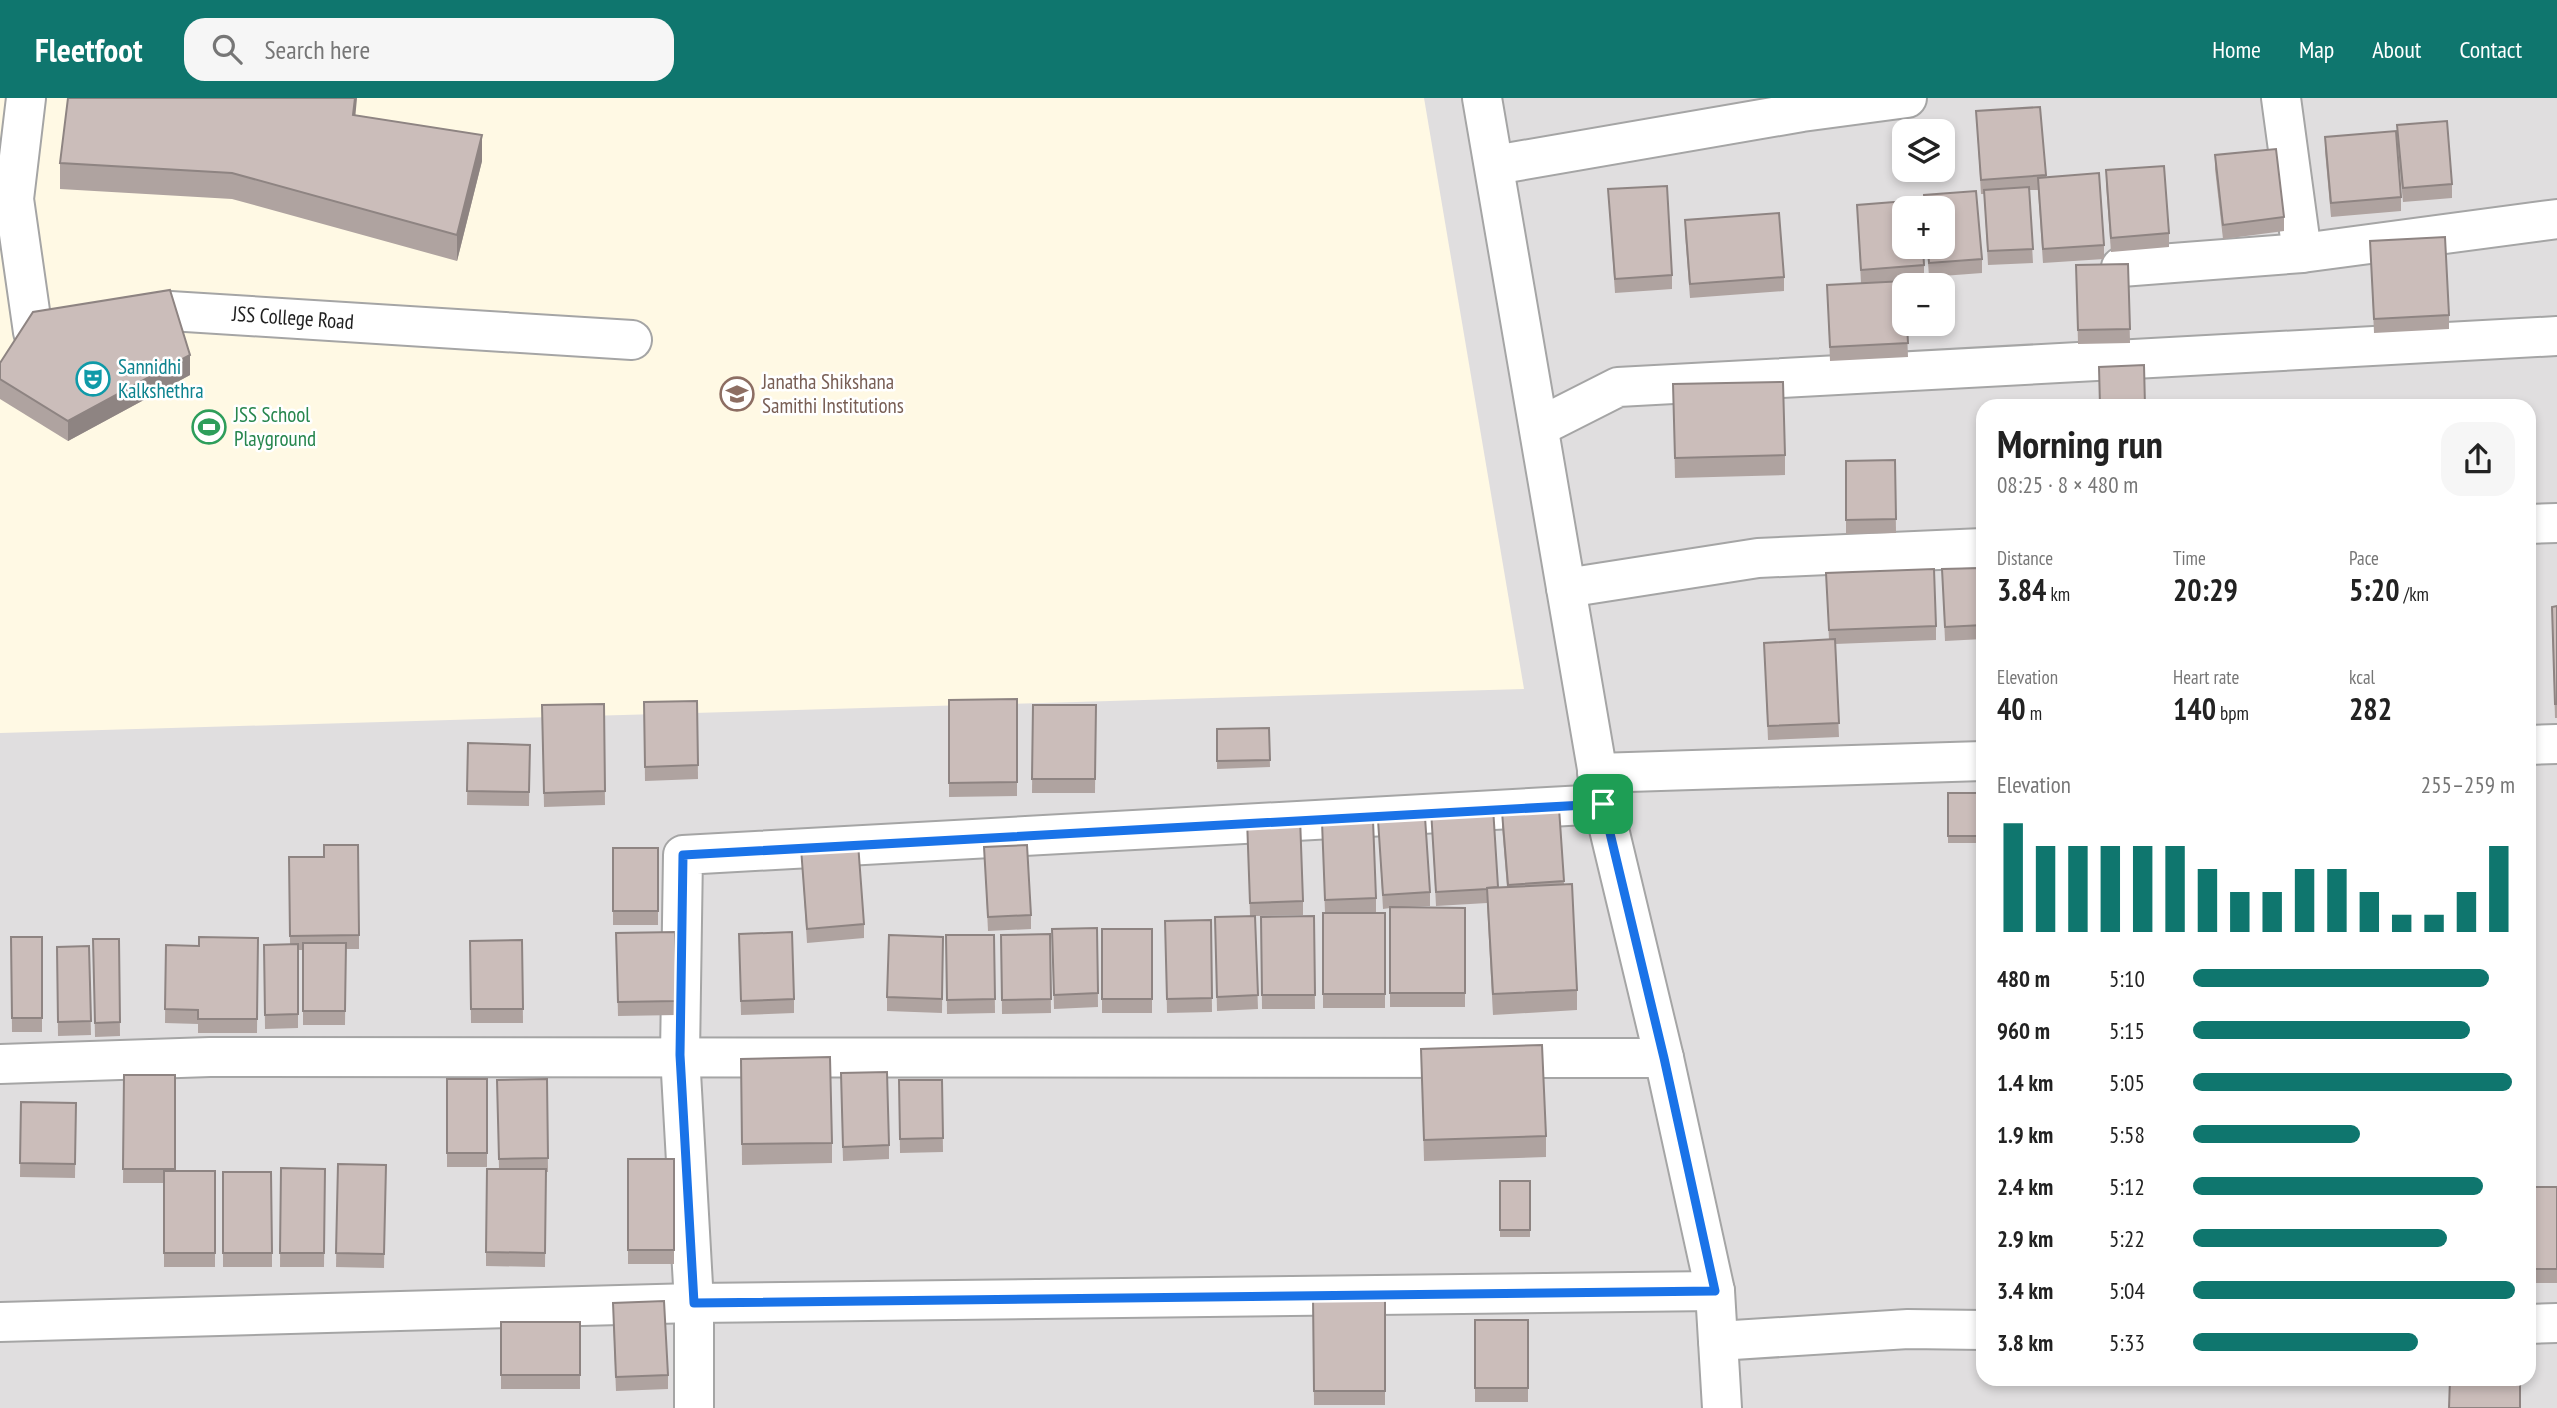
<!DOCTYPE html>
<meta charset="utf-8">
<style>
:root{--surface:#fff;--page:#f6f6f6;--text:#222;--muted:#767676;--accent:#0f766e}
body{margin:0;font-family:"PT Sans Narrow",sans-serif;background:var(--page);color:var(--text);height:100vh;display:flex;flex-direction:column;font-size:26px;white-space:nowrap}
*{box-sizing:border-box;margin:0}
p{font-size:23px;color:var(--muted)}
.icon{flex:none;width:38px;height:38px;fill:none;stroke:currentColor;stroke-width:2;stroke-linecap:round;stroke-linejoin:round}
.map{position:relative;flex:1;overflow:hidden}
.panel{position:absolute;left:1976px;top:301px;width:560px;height:987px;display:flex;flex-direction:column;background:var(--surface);border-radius:21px;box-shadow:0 4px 10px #0003}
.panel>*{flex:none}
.controls{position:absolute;left:1892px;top:21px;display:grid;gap:14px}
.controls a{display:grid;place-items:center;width:63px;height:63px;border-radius:14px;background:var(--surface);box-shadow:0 4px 10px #0003;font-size:35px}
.pin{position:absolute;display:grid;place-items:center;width:60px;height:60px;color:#fff;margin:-30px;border-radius:14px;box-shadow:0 4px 10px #0006}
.round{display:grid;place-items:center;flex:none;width:74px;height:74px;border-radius:21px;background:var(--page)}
.headline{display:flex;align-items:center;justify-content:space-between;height:119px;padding:0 21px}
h1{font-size:38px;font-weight:700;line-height:52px}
.figures{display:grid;grid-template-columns:repeat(3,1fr);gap:10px;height:119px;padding:7px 21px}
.figures div{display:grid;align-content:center}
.figures b{font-size:30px;font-weight:700}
.figures small{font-size:19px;font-weight:400}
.figures p{font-size:19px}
.chart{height:196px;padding:14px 21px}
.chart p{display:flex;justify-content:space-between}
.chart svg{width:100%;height:126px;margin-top:7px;stroke:var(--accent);stroke-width:6}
ul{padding:0 21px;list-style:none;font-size:23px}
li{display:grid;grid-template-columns:112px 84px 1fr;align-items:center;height:52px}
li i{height:18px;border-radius:9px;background:var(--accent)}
header{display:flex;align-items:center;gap:42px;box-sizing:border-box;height:98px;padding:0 35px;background:var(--accent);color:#fff}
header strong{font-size:33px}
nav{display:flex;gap:38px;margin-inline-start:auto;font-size:24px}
.search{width:490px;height:63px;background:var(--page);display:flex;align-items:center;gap:18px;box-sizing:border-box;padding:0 24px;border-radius:21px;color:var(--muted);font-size:26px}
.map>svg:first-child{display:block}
.residential{fill:#e0dedf;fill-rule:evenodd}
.education{fill:#fff9e4}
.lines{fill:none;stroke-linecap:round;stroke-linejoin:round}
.minor-casing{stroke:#a5a5a5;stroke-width:42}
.minor{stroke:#fff;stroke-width:38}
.wall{fill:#afa3a0}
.shaded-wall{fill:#8e8482}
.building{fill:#cbbdba;stroke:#8e8482;stroke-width:2}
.route-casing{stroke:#fff;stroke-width:14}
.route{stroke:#1a73e8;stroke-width:9}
.labels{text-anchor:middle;stroke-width:5;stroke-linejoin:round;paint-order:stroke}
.street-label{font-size:21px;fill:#212121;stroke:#fff}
.culture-label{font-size:21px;fill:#0d838f;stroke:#fff;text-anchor:start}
.education-label{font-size:21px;fill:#785e54;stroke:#fff;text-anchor:start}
.leisure-label{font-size:21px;fill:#27864d;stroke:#fff;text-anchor:start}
</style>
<header>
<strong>Fleetfoot</strong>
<div class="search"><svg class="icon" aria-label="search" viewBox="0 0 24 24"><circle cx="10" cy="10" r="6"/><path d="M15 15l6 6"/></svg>Search here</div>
<nav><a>Home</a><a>Map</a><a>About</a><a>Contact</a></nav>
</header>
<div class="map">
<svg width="2557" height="1310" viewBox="0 0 2557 1310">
<rect width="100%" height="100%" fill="#f2ece8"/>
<path class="residential" d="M0 0H2557V1310H0ZM1904 33H1942V72H1904ZM1904 110H1942V149H1904ZM1904 187H1942V226H1904ZM1983 308H2529V1281H1983Z"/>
<path class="education" d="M0 0H1424L1524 591 0 635Z"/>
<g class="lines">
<defs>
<g id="minor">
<path d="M26 0 14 101 33 234"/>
<path d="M1482 0 1603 706 1664 960 1715 1193 1722 1310"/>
<path d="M2281 0 2302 155"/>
<path d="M1495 67 1802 14 1907 0"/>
<path d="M2121 169 2302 155 2557 121"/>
<path d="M125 220 170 213 632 242"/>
<path d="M1539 329 1618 289 2557 238"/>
<path d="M2529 426 2557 425"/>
<path d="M1566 490 1758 460 1983 450"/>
<path d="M2529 647 2557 646"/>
<path d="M1597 675 1983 663"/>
<path d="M0 966 210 959 1664 960"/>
<path d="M0 1224 694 1205 1715 1193"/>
<path d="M2529 1226 2557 1225"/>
<path d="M1718 1243 1908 1231 1983 1232"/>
<path d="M694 1310V1205L680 957 683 757 1603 706"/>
</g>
</defs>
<use href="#minor" class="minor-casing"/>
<use href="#minor" class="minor"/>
</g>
<g class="wall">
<path d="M1976 13 2046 77V79L2104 147V161L2043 165 2038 92H2029L2033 165 1988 167 1984 96H1981Z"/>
<path d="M355 17 482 63 457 163 232 101 60 91V65Z"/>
<path d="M2397 27 2452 86V100L2403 104 2397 41Z"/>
<path d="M2325 39 2401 99V113L2331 119 2325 53Z"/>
<path d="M2215 57 2284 119V133L2223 141 2215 71Z"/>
<path d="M2106 72 2169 135V149L2111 154 2106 86Z"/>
<path d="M1608 91 1672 177V191L1615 195Z"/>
<path d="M1976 93 1982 161V175L1929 179 1927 149H1942V110H1924V97Z"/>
<path d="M1857 107 1924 167V181L1905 183 1908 259 1830 263 1827 187 1861 185Z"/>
<path d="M1685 122 1784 179V193L1690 200 1685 136Z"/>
<path d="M2370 143 2449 217V231L2374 235Z"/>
<path d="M2128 166 2130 245 2078 246 2076 167Z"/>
<path d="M0 265 190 277 68 343 0 301Z"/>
<path d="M1673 286 1785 357V377L1675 380Z"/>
<path d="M1895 362 1896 435 1846 436V363Z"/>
<path d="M1983 470V541L1945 543 1942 471Z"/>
<path d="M1826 475 1936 528V542L1835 546 1839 639 1768 642 1764 545 1829 542Z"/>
<path d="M2557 508V620H2555L2552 523Z"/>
<path d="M1017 601V698L949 699V602Z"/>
<path d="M697 603 698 681 645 683 644 604Z"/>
<path d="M604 606 605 707 544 709 542 607Z"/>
<path d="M1033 607H1096L1095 695H1032Z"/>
<path d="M1269 630 1270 669 1217 671V631Z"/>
<path d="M468 645 530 647 529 708 467 707Z"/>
<path d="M1948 695H1978L1979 745H1948Z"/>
<path d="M1559 710 1564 786 1577 892V912L1493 917 1487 805 1436 808 1431 712 1498 789H1507L1502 728V714Z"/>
<path d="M1247 721 1303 803V817L1255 818 1258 911 1217 913 1215 819 1250 818Z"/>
<path d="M1378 722 1430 794V808L1403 809 1465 810V909H1390V810L1383 811Z"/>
<path d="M1322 724 1376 800V814L1358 815H1385V910H1323V815H1325Z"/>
<path d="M984 749 1031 817V831L988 833Z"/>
<rect x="613" y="750" width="45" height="77"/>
<path d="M801 750 864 826V840L807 845Z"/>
<path d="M289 759 359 837V851H346L345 927H303V852H298V930L265 931 264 847 290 846Z"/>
<path d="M1314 818 1315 911H1262L1261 819Z"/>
<path d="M1211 822 1212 914 1167 915 1165 823Z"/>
<path d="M1097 830 1098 909 1054 911 1052 831Z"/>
<rect x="1102" y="831" width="50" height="84"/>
<path d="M675 834 677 917 618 918 616 835Z"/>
<path d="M739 836 794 901V915L741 917Z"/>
<path d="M1050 836 1051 915 1002 916 1001 837Z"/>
<path d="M946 837H994L995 915 947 916Z"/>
<path d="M11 839H42V934H12Z"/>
<path d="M943 839 942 915 887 913V899Z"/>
<path d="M258 840 257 935H198V926L165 925 166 847 199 848Z"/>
<path d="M93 841H119L120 938 95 939Z"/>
<path d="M522 842 523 925H471L470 843Z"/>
<path d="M89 848 91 937 58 938 57 849Z"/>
<path d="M1421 951 1546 1038V1059L1424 1063Z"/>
<path d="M741 961 832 1045V1065L742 1067Z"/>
<path d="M124 977H175V1073H215V1169H164V1085H123Z"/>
<rect x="447" y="981" width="40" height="88"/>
<path d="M547 981 548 1074H546L545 1169 486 1168V1154L499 1071 497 982Z"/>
<path d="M899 982H942L943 1054 900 1055Z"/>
<path d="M841 989 889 1047V1061L843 1063Z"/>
<path d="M21 1004 76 1005 75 1080 20 1079Z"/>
<rect x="628" y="1061" width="46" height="105"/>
<path d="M338 1066 386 1067 384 1170 336 1169Z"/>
<path d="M281 1070 325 1071 324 1169H280Z"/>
<path d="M223 1074 272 1155V1169H223Z"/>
<rect x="1500" y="1083" width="30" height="56"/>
<rect x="2529" y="1089" width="28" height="96"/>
<path d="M1313 1199H1385V1307H1314Z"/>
<path d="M613 1219 668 1277V1291L616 1293Z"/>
<rect x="1475" y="1222" width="53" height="82"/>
<rect x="501" y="1224" width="79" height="67"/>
</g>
<g class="shaded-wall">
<path d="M355 0H357L353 43V17Z"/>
<path d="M482 37V63L457 163V137Z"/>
<path d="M190 257V277L68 343V323Z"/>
</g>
<g class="building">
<path d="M68 0H355L353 17 482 37 457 137 232 75 60 65Z"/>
<path d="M2040 9 2046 77 1981 82 1976 13Z"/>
<path d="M2447 23 2452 86 2403 90 2397 27Z"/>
<path d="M2396 33 2401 99 2331 105 2325 39Z"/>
<path d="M2276 51 2284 119 2223 127 2215 57Z"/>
<path d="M2164 68 2169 135 2111 140 2106 72Z"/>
<path d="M2099 75 2104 147 2043 151 2038 80Z"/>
<path d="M1667 88 1672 177 1615 181 1608 91Z"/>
<path d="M2029 89 2033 151 1988 153 1984 92Z"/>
<path d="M1976 93 1982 161 1929 165 1928 149H1942V110H1925L1924 97Z"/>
<path d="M1919 102 1920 110H1904V149H1923L1924 167 1861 172 1857 107Z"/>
<path d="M1779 115 1784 179 1690 186 1685 122Z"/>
<path d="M2445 139 2449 217 2374 221 2370 143Z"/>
<path d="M2128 166 2130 231 2078 232 2076 167Z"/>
<path d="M1905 183V187H1904V226H1907L1908 245 1830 249 1827 187Z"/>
<path d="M170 192 190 257 68 323 0 281V265L33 214Z"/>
<path d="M2144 267 2145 308H2100L2099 269Z"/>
<path d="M1783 284 1785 357 1675 360 1673 286Z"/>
<path d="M1895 362 1896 421 1846 422V363Z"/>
<path d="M1983 470V527L1945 529 1942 471Z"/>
<path d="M1934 471 1936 528 1829 532 1826 475Z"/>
<path d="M2557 508V606H2555L2552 509Z"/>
<path d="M1835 541 1839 625 1768 628 1764 545Z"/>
<path d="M1017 601V684L949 685V602Z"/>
<path d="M697 603 698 667 645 669 644 604Z"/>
<path d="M604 606 605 693 544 695 542 607Z"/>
<path d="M1033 607H1096L1095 681H1032Z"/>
<path d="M1269 630 1270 662 1217 663V631Z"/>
<path d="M468 645 530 647 529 694 467 693Z"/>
<path d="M1948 695H1978L1979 738H1948Z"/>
<path d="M1493 709 1498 789 1487 790V791L1436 794 1431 712Z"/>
<path d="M1559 710 1564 783 1508 787 1502 714Z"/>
<path d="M1300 719 1303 803 1250 805 1247 721Z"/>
<path d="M1425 719 1430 794 1383 797 1378 722Z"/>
<path d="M1373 722 1376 800 1325 802 1322 724Z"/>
<path d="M858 745 864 826 807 831 801 750Z"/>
<path d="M324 747H358L359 837 290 838 289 759H324Z"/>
<path d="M1027 747 1031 817 988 819 984 749Z"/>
<rect x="613" y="750" width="45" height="63"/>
<path d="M1572 786 1577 892 1493 896 1487 790Z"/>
<path d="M1390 809 1465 810V895H1390Z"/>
<rect x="1323" y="815" width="62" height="81"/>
<path d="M1255 818 1258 897 1217 899 1215 819Z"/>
<path d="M1314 818 1315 897H1262L1261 819Z"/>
<path d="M1211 822 1212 900 1167 901 1165 823Z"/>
<path d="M1097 830 1098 895 1054 897 1052 831Z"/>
<rect x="1102" y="831" width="50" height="70"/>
<path d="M675 834 677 903 618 904 616 835Z"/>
<path d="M792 834 794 901 741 903 739 836Z"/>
<path d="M1050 836 1051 901 1002 902 1001 837Z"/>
<path d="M889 837 943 839 942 901 887 899Z"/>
<path d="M946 837H994L995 901 947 902Z"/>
<path d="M11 839H42V920H12Z"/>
<path d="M199 839 258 840 257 921H198V912L165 911 166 847 199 848Z"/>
<path d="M93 841H119L120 924 95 925Z"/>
<path d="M522 842 523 911H471L470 843Z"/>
<path d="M303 845H346L345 913H303Z"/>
<path d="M298 846V916L265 917 264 847Z"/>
<path d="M89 848 91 923 58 924 57 849Z"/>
<path d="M1542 947 1546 1038 1424 1042 1421 951Z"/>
<path d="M830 959 832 1045 742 1046 741 961Z"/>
<path d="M887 974 889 1047 843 1049 841 975Z"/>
<path d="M124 977H175V1071H123Z"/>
<rect x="447" y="981" width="40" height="74"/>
<path d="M547 981 548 1060 499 1061 497 982Z"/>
<path d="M899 982H942L943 1040 900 1041Z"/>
<path d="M21 1004 76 1005 75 1066 20 1065Z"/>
<rect x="628" y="1061" width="46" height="91"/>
<path d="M338 1066 386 1067 384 1156 336 1155Z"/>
<path d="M281 1070 325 1071 324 1155H280Z"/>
<path d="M487 1071H546L545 1155 486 1154Z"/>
<rect x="164" y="1073" width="51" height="82"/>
<path d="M223 1074H271L272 1155H223Z"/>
<rect x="1500" y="1083" width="30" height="49"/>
<rect x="2529" y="1089" width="28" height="82"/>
<path d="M1313 1199H1385V1293H1314Z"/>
<path d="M664 1203 668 1277 616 1279 613 1205Z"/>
<rect x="1475" y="1222" width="53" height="68"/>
<rect x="501" y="1224" width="79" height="53"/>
<path d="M2450 1281H2520V1310H2449Z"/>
</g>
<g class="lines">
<defs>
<path id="route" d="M1603 706 1664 960 1715 1193 694 1205 680 957 683 757Z"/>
</defs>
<use href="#route" class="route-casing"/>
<use href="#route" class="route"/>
</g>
<defs>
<symbol id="theatre-ring" viewBox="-11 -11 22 22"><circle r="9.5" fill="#fff" stroke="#0f9aa8" stroke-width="1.5"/><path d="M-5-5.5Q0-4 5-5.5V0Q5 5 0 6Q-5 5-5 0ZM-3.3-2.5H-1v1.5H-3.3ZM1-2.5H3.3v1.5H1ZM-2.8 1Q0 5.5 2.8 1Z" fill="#0f9aa8"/></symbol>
<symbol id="university-ring" viewBox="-11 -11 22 22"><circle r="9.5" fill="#fff" stroke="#8d6e63" stroke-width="1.5"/><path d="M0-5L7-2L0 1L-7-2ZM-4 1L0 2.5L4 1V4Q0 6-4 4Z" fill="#8d6e63"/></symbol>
<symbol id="stadium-ring" viewBox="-11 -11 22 22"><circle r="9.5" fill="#fff" stroke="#2e9e5b" stroke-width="1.5"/><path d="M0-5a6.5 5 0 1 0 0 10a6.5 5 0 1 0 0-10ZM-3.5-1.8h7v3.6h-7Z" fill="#2e9e5b"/></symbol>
</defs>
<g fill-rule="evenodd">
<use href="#theatre-ring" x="74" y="262" width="38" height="38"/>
<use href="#university-ring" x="718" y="277" width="38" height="38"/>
<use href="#stadium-ring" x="190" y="310" width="38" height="38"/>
</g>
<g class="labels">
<g class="street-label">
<text transform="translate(293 220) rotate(4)" y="7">JSS College Road</text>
</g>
<g class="culture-label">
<text x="118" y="276">Sannidhi<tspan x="118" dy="24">Kalkshethra</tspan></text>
</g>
<g class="education-label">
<text x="762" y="291">Janatha Shikshana<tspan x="762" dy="24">Samithi Institutions</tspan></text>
</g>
<g class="leisure-label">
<text x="234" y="324">JSS School<tspan x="234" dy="24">Playground</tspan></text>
</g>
</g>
</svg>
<div class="controls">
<a><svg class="icon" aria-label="layers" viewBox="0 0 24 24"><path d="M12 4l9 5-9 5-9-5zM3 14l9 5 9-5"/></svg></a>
<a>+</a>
<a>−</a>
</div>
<div class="pin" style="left:1603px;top:706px;background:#1e9e55"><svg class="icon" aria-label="arrive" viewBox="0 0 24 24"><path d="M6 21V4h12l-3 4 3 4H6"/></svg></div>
<section class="panel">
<div class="headline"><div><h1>Morning run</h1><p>08:25 · 8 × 480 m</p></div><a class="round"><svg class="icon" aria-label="share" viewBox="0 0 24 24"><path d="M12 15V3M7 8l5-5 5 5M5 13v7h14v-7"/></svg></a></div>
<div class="figures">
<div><p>Distance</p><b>3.84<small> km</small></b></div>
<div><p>Time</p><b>20:29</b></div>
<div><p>Pace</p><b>5:20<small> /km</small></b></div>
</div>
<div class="figures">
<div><p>Elevation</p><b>40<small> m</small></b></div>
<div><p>Heart rate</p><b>140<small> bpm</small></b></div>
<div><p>kcal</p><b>282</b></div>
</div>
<div class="chart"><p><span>Elevation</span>255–259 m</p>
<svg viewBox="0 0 160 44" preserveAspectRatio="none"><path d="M5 44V6M15 44V14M25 44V14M35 44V14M45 44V14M55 44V14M65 44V22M75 44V30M85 44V30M95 44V22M105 44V22M115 44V30M125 44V38M135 44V38M145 44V30M155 44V14"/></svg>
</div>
<ul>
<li><b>480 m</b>5:10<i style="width:92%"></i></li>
<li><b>960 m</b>5:15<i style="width:86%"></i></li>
<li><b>1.4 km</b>5:05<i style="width:99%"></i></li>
<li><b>1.9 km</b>5:58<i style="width:52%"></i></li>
<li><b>2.4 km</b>5:12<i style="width:90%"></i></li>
<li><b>2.9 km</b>5:22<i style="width:79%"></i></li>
<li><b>3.4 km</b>5:04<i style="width:100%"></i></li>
<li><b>3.8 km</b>5:33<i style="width:70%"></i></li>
</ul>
</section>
</div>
